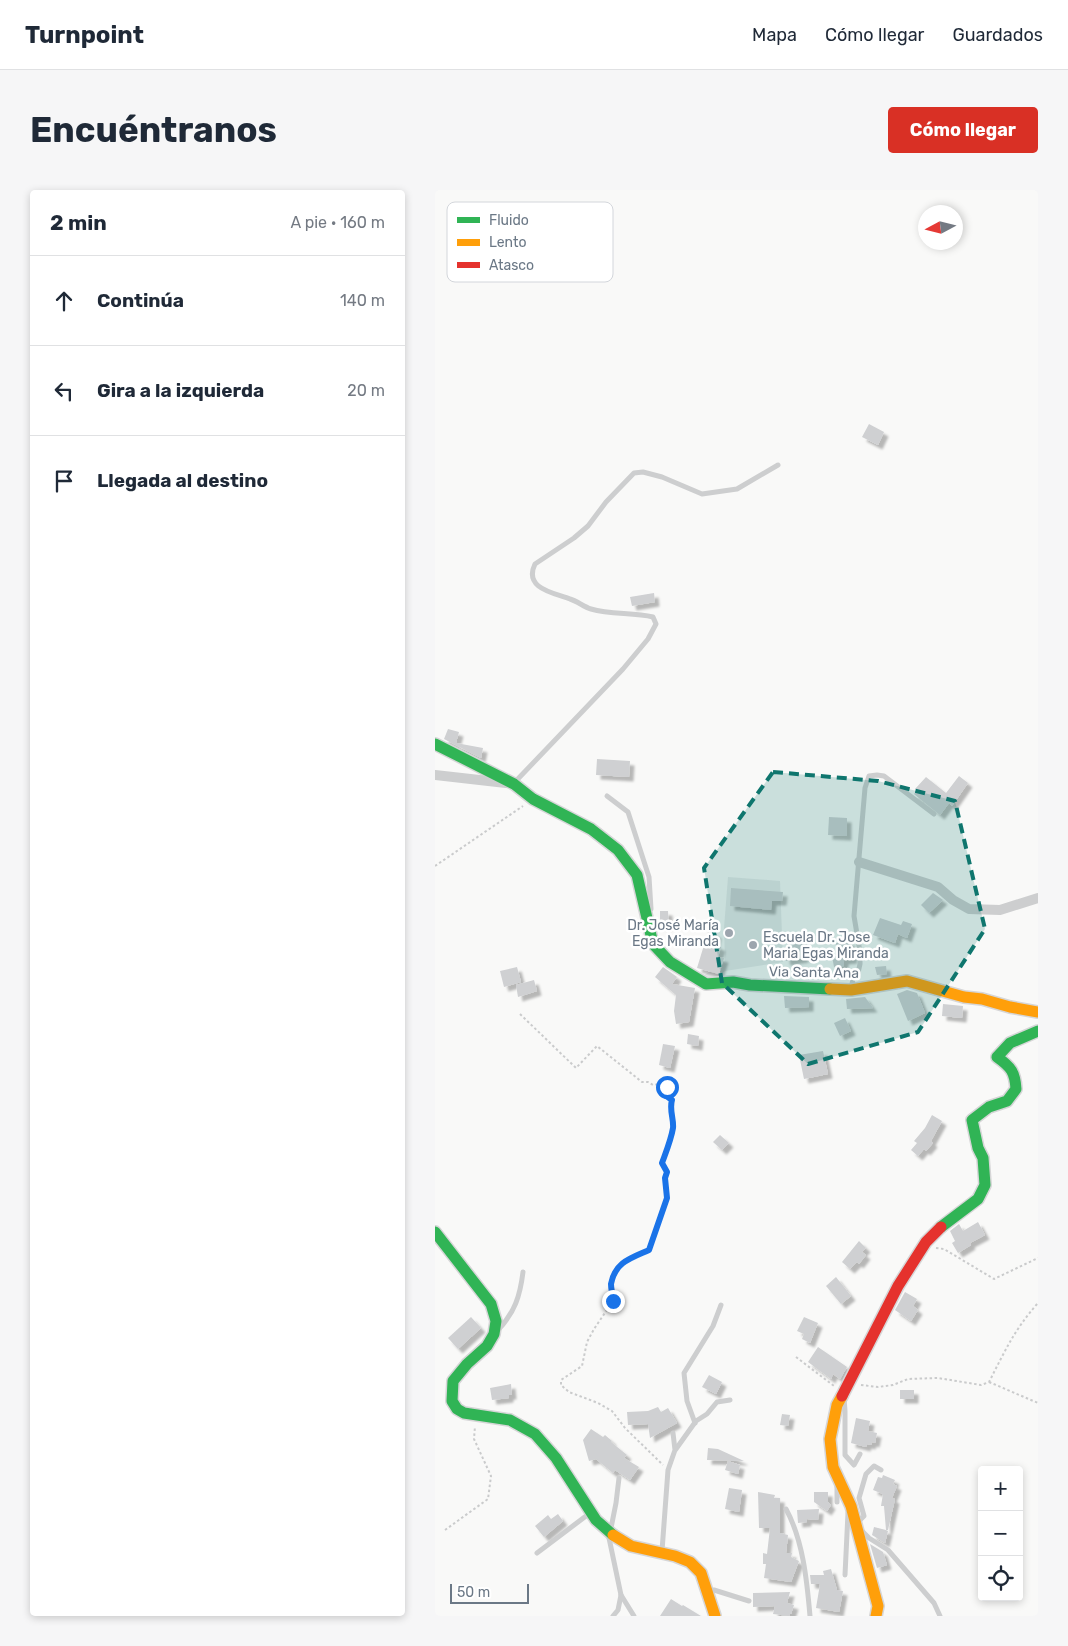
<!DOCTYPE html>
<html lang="es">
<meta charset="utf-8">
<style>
:root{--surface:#fff;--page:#f6f6f7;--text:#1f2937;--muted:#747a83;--line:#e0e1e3;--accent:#d93025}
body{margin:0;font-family:Rubik,sans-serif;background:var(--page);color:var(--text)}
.controls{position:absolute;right:15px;bottom:15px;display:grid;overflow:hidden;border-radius:5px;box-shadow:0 2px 8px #0003}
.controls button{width:45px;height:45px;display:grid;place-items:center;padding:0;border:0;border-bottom:1px solid var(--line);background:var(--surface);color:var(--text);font:25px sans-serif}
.compass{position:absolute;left:483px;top:15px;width:45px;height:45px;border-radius:50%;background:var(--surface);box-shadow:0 2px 8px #0003;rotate:263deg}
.scale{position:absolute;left:15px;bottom:12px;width:79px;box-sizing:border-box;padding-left:5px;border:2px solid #6b7886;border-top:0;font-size:14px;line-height:18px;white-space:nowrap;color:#6b7886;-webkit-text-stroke:4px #fff;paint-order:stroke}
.stop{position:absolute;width:15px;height:15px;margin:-11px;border:4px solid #1a73e8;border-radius:50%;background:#fff}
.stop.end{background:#1a73e8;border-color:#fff;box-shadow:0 1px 5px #0008}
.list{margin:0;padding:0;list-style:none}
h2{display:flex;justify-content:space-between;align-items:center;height:65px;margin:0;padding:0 20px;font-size:21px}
h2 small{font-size:16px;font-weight:400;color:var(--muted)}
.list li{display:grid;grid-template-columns:32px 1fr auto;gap:15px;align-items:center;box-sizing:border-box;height:90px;padding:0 20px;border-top:1px solid var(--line)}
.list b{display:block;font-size:19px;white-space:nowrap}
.list em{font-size:16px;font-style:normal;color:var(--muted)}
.icon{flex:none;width:28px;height:28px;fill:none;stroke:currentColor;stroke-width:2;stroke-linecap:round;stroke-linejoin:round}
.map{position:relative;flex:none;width:603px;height:1426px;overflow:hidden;border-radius:5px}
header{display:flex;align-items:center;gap:30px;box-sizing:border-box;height:70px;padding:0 25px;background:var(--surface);border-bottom:1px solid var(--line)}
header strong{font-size:24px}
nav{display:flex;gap:28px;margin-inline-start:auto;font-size:18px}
.intro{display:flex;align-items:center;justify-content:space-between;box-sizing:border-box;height:120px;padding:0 30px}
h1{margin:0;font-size:35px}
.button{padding:12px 22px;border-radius:5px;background:var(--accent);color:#fff;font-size:18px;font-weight:700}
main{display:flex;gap:30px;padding:0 30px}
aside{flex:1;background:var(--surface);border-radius:5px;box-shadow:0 2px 8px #0003}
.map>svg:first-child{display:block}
.built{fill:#e7e9e9}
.building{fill:#cfd0d2;filter:url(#shadow)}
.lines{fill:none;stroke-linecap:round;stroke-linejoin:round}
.fast-casing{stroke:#d6d6d7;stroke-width:14}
.slow-casing{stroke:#d6d6d7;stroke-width:14}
.jam-casing{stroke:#d6d6d7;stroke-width:14}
.path{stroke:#cacbcc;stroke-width:2;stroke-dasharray:2.5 2.5;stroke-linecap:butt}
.lane{stroke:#cdcecf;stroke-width:5}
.street{stroke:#cdcecf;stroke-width:10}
.fast{stroke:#30b455;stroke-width:11}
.slow{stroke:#ff9f0a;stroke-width:11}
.jam{stroke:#e5322d;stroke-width:11}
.route{stroke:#1a73e8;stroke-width:6}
.marked{fill:#0f766e;fill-opacity:0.2;stroke:#0f766e;stroke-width:4;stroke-dasharray:10 6;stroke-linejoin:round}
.poi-dot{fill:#9da5ae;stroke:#fff;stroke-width:2}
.labels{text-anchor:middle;stroke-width:5;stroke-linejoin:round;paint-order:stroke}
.poi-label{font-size:14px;fill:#6b7886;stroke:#fff;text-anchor:end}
.street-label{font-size:14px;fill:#6b7886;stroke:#fff}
.key{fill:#fff;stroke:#d3d6db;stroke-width:1}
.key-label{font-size:14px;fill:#6b7886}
</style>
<header>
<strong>Turnpoint</strong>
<nav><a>Mapa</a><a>Cómo llegar</a><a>Guardados</a></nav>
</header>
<div class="intro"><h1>Encuéntranos</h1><a class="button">Cómo llegar</a></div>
<main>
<aside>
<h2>2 min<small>A pie · 160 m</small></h2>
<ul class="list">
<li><svg class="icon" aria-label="ahead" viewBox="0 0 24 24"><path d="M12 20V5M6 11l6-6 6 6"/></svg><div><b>Continúa</b></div><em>140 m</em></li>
<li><svg class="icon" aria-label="left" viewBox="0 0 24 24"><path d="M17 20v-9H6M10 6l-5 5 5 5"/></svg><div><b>Gira a la izquierda</b></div><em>20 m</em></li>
<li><svg class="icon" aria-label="arrive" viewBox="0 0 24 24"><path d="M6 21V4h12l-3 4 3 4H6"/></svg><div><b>Llegada al destino</b></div></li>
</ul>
</aside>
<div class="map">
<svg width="603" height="1426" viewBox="0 0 603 1426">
<defs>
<filter id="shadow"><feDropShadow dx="4.5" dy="4.5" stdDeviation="1" flood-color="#0004"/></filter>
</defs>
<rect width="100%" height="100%" fill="#f9f9f8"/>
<polygon class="built" points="293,687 345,691 348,772 290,781 278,790 268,786 290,771 289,738"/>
<g class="building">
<polygon points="434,234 449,242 443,255 427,247"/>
<polygon points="219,403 220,412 197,416 195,407"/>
<polygon points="13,539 24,542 21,553 48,558 46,568 9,549"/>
<polygon points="162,569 195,571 194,587 161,585"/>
<polygon points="524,586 533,593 517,616 514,613 505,625 479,604 482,600 480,599 491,587 511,603"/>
<polygon points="394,627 412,628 412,646 393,645"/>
<polygon points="296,698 348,702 347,711 337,711 336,720 295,716"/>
<polygon points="498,703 508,710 494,723 486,715"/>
<polygon points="225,721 233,721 234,736 225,736"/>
<polygon points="445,728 466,735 468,731 477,734 472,748 463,744 460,753 438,745"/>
<polygon points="273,742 282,744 280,754 286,757 283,767 289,768 284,784 262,778"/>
<polygon points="359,743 369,745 367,757 369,768 351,771 349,760 357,758"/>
<polygon points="415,751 418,769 409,770 409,776 399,777 397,766 403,766 401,753"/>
<polygon points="451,776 452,784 442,785 440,777"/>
<polygon points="82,777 86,792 69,797 65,781"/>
<polygon points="228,777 242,787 237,794 260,798 254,832 241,834 239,821 241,805 220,787"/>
<polygon points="99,790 102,801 83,807 81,795"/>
<polygon points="472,800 482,803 490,823 473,831 462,804"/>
<polygon points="349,806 374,807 374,817 350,818"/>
<polygon points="430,807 438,818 412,819 411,809"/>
<polygon points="508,814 528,816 527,828 507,826"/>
<polygon points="410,828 416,841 405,846 399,833"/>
<polygon points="253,844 264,846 263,856 252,854"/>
<polygon points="228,854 240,856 235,878 224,875"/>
<polygon points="388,861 393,884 369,889 364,865"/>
<polygon points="497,925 507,931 496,951 498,953 491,961 489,959 483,966 476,960 482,953 479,951 490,938"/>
<polygon points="285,945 294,953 287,960 278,952"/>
<polygon points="543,1032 550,1045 535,1053 536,1055 523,1063 517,1053 520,1051 515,1041 524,1034 528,1041"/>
<polygon points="424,1051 431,1058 427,1062 431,1065 424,1074 422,1072 415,1079 407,1072"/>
<polygon points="401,1087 416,1106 406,1114 391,1096"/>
<polygon points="470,1102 482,1109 478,1116 483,1120 476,1131 460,1120"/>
<polygon points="36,1127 46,1138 23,1159 13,1148"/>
<polygon points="369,1127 383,1133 375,1153 367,1149 369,1144 362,1141"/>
<polygon points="383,1157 412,1177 405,1189 398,1184 396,1189 373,1172"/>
<polygon points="274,1185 287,1192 281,1204 267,1197"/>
<polygon points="76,1194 77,1205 74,1205 74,1208 57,1210 55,1198"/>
<rect x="465" y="1200" width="14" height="9"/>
<polygon points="223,1217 226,1222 233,1218 242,1233 215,1248 213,1234 193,1235 192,1222 213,1221"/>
<polygon points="347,1224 355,1225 353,1236 345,1235"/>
<polygon points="421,1228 435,1231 433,1241 442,1243 440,1253 437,1252 436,1255 432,1254 431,1257 416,1253"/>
<polygon points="156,1239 168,1247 170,1245 177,1251 176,1252 192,1265 189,1268 204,1277 195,1290 180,1280 178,1283 161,1269 154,1271 148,1250"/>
<polygon points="273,1258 283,1259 309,1271 272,1270"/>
<polygon points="293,1271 305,1275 303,1284 290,1280"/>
<polygon points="448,1285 460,1290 458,1294 462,1296 457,1308 460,1309 453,1340 451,1340 453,1341 450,1353 437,1345 439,1337 451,1340 449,1316 446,1316 448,1304 438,1300 443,1287 447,1288"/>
<polygon points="294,1298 307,1300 304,1322 290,1319"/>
<polygon points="323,1302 340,1305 339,1308 345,1308 345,1343 353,1345 351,1363 357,1363 356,1367 364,1371 356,1392 329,1388 331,1374 328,1374 328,1363 332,1364 335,1338 324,1338"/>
<polygon points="379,1302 393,1302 393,1312 396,1315 392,1321 379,1312"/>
<polygon points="384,1319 383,1330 372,1329 372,1332 363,1333 362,1320"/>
<polygon points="123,1324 128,1331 109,1347 100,1336 113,1325 116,1329"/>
<polygon points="435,1354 448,1362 452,1375 442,1378"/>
<polygon points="396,1379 402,1400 408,1401 404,1422 381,1418 385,1394 376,1394 375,1385 389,1385 388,1381"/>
<polygon points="355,1402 352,1413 359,1415 356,1424 355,1424 354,1426 338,1424 340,1416 318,1417 318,1403"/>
<polygon points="236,1409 247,1416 248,1415 266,1426 225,1426"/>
</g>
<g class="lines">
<defs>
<g id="fast">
<polyline points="0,554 79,594 98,609 156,639 183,660 202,685 218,754 235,772 271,794 298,792 315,795 395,799"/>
<path d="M506,1037L543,1009L550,995L548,968L543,958L537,930L554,917L572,911L581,899C580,882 576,877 562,867L575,853L603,841"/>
<polyline points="0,1042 56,1114 61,1131 59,1144 52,1156 32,1174 18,1191 17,1211 22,1219 29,1223 75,1230 100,1244 121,1268 161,1330 178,1345"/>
</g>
<g id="slow">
<polyline points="395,799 416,800 472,791 529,807 547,809 575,817 603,822"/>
<polyline points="407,1206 402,1215 395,1249 398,1277 416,1316 443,1416 441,1426"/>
<polyline points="178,1345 196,1356 240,1366 255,1372 266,1383 280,1426"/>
</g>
<polyline id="jam" points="407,1206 463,1096 491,1052 506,1037"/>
</defs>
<use href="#fast" class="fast-casing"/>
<use href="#slow" class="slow-casing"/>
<use href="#jam" class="jam-casing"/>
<g class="path">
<polyline points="0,676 88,616"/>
<path d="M85,824L141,878L162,856L207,892H213L218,895L237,892V895L232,897L230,905L237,910C234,920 239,928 238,938C236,950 231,962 227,973L232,982L230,988L232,1008L218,1046L217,1054L214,1059L190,1070L185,1076L180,1083L176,1095L178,1111L159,1139L152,1152L147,1176L126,1190V1195L134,1202L163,1213L177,1221L190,1238L228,1275"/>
<polyline points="501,1058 509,1059 559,1089 603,1068"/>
<polyline points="361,1167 399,1196"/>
<polyline points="554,1192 603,1213"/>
<path d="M426,1195L443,1197L458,1195L473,1189L503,1188L546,1195L554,1192C570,1161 579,1140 603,1113"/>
<polyline points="10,1340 53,1309 56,1286 39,1249 40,1236"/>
</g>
<g class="lane">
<path d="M79,593L188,479L213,449L221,434L218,427C198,422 176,425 156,419C149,417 142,411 135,409C120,403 88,399 100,374L139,348L153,336L171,312L199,283L208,282L227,287L267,304L302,299L343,275"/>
<polyline points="172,606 193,622 214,687 216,719"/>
<polyline points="416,799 418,789 423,783 425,774 425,762 419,726 430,598 434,586 442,585 449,586 499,624"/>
<path d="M63,1140C80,1122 85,1106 88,1082"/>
<polyline points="409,1208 410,1221 410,1265 419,1275 425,1264"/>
<polyline points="260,1233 252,1211 249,1183 278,1136 286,1115"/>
<polyline points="241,1259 261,1231 272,1224 282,1212 295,1210"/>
<polyline points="402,1312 402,1297"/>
<path d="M351,1319C368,1350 372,1391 375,1426"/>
<polyline points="422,1333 429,1326 424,1308 431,1284 439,1276 446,1280"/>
<polyline points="427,1341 434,1348 453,1360 499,1413 505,1426"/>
<polyline points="227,1361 233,1280 240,1260 238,1243"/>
<polyline points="102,1363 155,1323"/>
<polyline points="410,1385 413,1323"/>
<polyline points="272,1401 279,1400 314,1411"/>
<polyline points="186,1405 199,1426"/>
<polyline points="178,1426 183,1420 186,1405 174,1348 181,1313 184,1288"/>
</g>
<g class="street">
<polyline points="0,585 71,593"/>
<polyline points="424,672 503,697 518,710 534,719 565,720 603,708"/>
</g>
<use href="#fast" class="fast"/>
<use href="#slow" class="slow"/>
<use href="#jam" class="jam"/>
</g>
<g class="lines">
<path class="route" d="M178,1111C178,1105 176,1100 176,1094C180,1072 196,1068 214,1060L232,1008L230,988L232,982L227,973C231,962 236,950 238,938C239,929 234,920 237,910L230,905L232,897"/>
</g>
<path class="marked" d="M338,582L443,591L520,611L550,739L483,842L373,874L287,793L269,678Z"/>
<g class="poi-dot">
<circle cx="294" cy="743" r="5"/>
<circle cx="318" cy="755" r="5"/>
</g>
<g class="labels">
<g class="poi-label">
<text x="284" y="740">Dr. José María<tspan x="284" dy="16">Egas Miranda</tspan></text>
<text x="328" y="752" text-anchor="start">Escuela Dr. Jose<tspan x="328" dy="16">Maria Egas Miranda</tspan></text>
</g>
<g class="street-label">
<text transform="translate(379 782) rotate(1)" y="5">Via Santa Ana</text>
</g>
</g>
<rect x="12" y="12" width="166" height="80" rx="8" class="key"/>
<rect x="22" y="27" width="23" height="6" fill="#30b455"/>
<rect x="22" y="49" width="23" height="7" fill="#ff9f0a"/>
<rect x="22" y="72" width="23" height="6" fill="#e5322d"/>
<g class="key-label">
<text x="54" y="35">Fluido</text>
<text x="54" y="57">Lento</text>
<text x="54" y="80">Atasco</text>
</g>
</svg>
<div class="controls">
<button>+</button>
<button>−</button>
<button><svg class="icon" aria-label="locate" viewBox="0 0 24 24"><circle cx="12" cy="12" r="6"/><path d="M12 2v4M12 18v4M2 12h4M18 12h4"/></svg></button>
</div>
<svg class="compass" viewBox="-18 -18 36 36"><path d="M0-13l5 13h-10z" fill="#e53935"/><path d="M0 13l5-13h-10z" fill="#747a83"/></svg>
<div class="scale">50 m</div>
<div class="stop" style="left:232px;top:897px"></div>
<div class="stop end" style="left:178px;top:1111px"></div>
</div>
</main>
